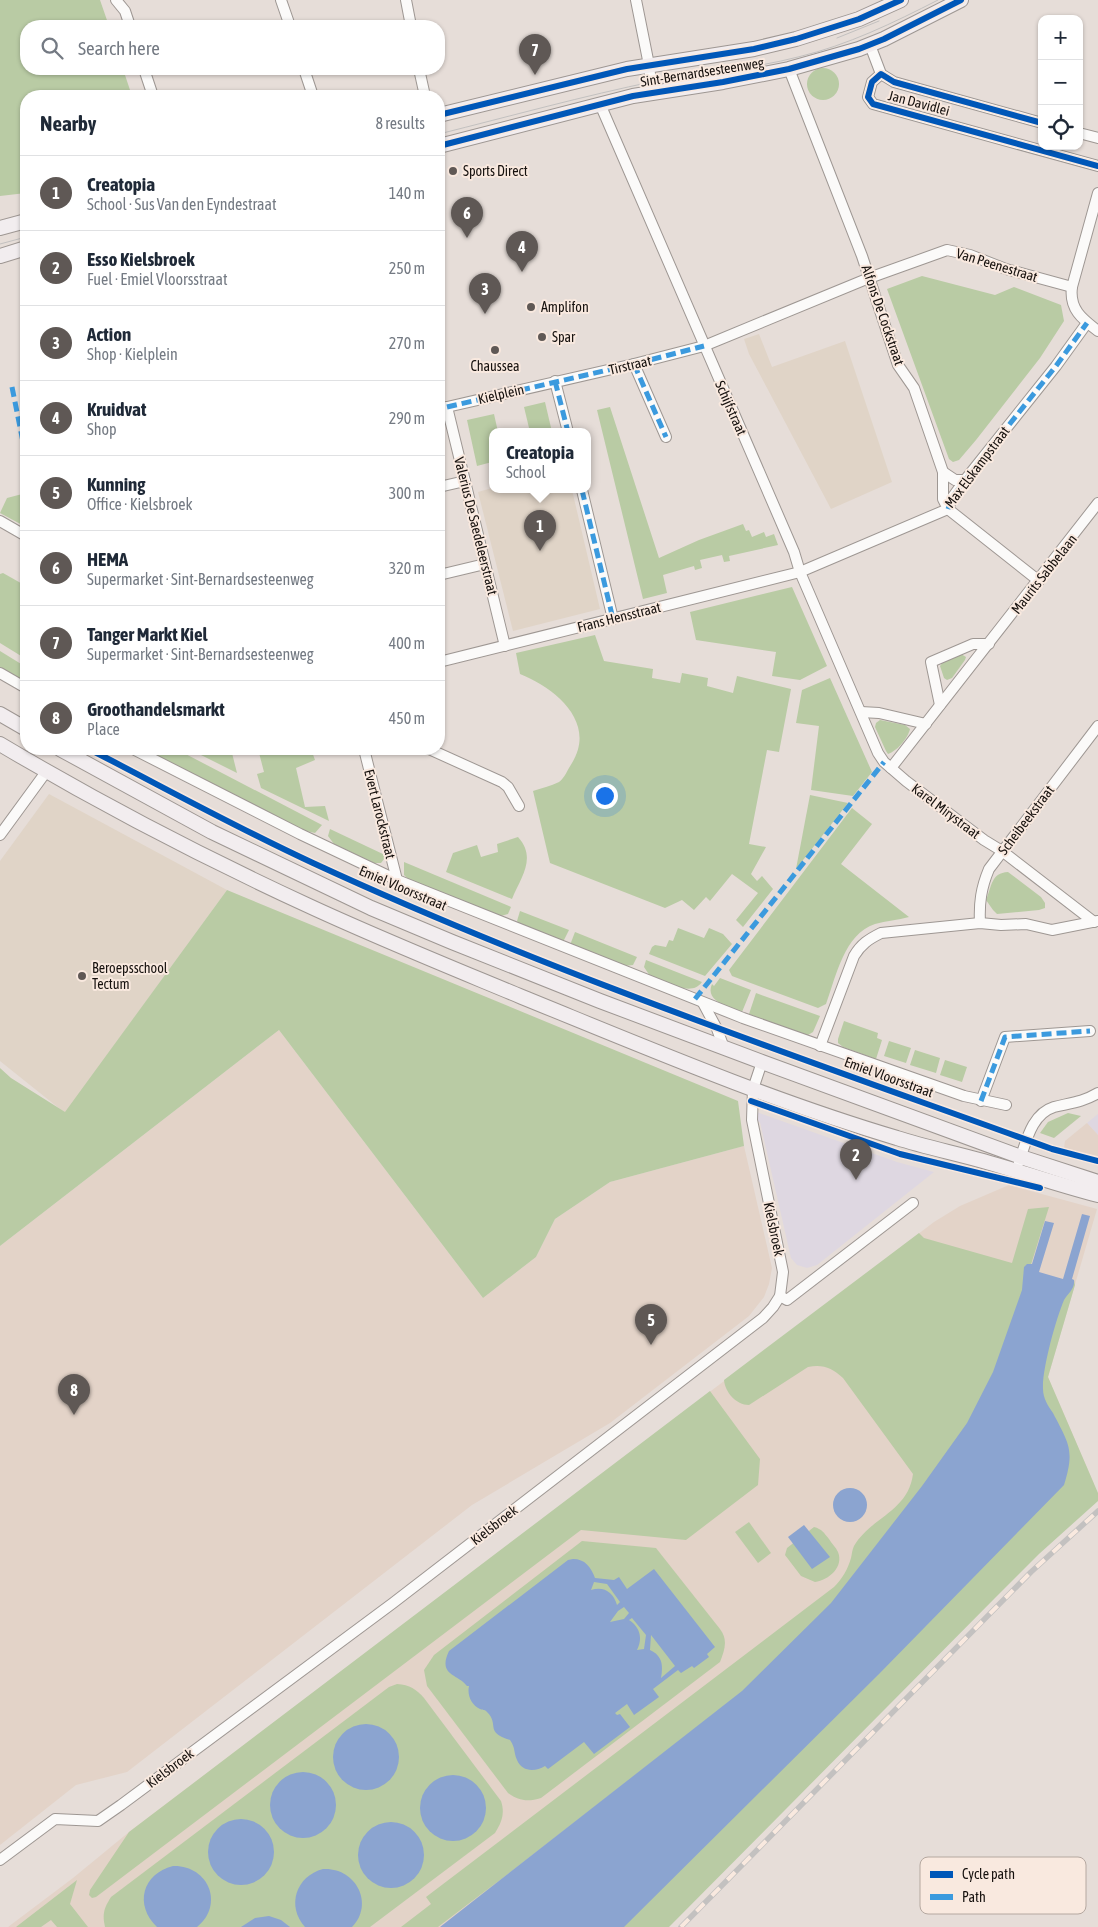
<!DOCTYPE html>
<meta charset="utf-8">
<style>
:root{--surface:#fff;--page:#f2f2f3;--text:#1f2937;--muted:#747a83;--line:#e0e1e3;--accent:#5f5855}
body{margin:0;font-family:"Asap Condensed",sans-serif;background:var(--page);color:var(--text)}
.controls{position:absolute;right:15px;top:15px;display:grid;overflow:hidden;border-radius:10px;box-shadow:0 1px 4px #0004}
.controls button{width:45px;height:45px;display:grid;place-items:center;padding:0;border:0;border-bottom:1px solid var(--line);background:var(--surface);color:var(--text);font:25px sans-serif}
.you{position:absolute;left:604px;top:795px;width:18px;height:18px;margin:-12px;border:4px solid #fff;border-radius:50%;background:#1a73e8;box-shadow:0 0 0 8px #1a73e833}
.badge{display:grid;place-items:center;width:32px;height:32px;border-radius:50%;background:var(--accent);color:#fff;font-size:16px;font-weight:700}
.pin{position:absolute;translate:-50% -41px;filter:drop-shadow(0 1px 2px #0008)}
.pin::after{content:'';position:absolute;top:26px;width:18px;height:15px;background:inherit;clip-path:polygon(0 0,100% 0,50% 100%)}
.popup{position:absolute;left:489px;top:428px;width:102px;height:65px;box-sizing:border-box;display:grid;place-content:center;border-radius:10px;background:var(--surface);filter:drop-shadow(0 1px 4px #0005);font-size:16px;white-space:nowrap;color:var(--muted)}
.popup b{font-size:19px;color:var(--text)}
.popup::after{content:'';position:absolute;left:50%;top:100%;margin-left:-10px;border:10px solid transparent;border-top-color:var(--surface)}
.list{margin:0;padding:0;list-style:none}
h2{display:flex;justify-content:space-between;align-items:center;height:65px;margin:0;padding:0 20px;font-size:21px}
h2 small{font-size:16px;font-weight:400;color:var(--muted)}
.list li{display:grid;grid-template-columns:32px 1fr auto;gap:15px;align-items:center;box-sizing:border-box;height:75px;padding:0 20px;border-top:1px solid var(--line)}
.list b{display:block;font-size:19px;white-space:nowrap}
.list p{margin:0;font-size:16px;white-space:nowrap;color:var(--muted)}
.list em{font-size:16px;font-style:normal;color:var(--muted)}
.icon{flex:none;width:28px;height:28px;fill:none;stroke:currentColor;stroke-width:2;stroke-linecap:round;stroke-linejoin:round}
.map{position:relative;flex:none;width:1098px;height:1927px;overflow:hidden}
.search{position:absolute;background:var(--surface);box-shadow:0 1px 4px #0004;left:20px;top:20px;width:425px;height:55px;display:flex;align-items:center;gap:12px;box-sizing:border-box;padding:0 18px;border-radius:20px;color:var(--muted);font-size:19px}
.panel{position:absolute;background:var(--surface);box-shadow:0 1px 4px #0004;left:20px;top:90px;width:425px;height:665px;border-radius:20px}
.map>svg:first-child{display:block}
.commercial{fill:#ded7e1}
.built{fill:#e3d3c8}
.education{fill:#e0d4c7}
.green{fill:#b9cba4}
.water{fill:#8ba4d0;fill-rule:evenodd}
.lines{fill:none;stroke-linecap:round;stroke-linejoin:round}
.street-casing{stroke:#9e9793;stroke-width:12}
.secondary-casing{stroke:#9e9793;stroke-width:16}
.street{stroke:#fbfaf9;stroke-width:10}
.secondary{stroke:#f2edef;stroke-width:14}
.tram{stroke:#c3c1c0;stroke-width:1}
.rail-casing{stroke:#c3c1c0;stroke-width:5.5}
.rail{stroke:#f9e9df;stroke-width:4;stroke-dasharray:11;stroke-linecap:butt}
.quiet{stroke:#3b9ade;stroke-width:5;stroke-dasharray:10 5;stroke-linecap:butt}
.cycleway-casing{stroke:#f9e9df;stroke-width:9}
.cycleway{stroke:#0057b8;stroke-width:6}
.poi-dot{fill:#5f5855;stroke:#f9e9df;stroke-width:2}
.labels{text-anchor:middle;stroke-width:4;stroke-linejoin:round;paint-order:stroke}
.street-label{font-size:14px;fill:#16110e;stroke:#f9e9df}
.poi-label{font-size:14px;fill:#16110e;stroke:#f9e9df;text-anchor:start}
.key{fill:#f9e9df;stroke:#b5a8a0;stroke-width:1}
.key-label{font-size:14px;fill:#16110e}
</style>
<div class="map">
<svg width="1098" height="1927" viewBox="0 0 1098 1927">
<rect width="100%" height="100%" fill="#e6ddd8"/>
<g class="commercial">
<polygon points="751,1110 897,1162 934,1172 817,1265 807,1268 797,1265 791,1258 760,1122 752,1120"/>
<polygon points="1098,1114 1098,1135 1087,1123"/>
</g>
<g class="built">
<polygon points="279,1030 483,1298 536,1257 555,1219 610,1182 744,1146 772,1268 769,1284 764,1297 749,1316 610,1423 472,1505 127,1772 76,1785 0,1845 0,1246"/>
<polygon points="1087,1123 1098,1135 1098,1157 1064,1148 1065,1141"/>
<polygon points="1009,1185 1097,1209 1048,1377 1094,1484 656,1927 8,1927 73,1878 129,1832 934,1222 960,1206"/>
</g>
<g class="education">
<polygon points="759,334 772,367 845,341 892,482 831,509 749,354 744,339"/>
<polygon points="492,488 492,490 572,490 600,609 513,631 478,492"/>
<polygon points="49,794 227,890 65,1113 0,1061 0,861"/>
</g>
<g class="green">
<polygon points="0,0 100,0 109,26 26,26 26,69 123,69 132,96 26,96 26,193 0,196"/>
<circle cx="823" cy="84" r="16"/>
<polygon points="922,276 995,295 1014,287 1061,305 1064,321 1040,358 976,440 959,460 953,462 949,459 887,289"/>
<polygon points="545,402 552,432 530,432 524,407"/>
<polygon points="610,407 659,558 699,540 743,524 746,531 749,530 752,537 764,532 766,537 774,534 778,545 729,556 730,561 724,562 722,555 700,560 702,568 695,570 694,566 663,575 667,593 643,599 597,410"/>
<polygon points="494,414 498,432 492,432 492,462 477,466 467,420"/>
<polygon points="26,493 26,527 0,513 7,498"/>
<polygon points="3,573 26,586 26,659 0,643 0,574"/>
<polygon points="792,587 827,666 800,680 772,676 776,652 696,640 690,612"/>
<path d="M595,635L604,661L653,669L652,678L680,683L682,673L708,678L707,686L733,693L737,676L791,689L779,752L767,750L749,844L766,847L751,874L757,881L762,876L773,889L743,927L736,920L758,893L732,874L710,901L706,897L694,910L682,900L665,908L550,863L533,791C541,788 551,786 559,782C564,779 568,769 572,763C597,722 555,688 520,674L516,653Z"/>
<polygon points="0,651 26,667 26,682 0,667"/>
<polygon points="961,654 966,657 965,660 952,678 947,680 944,678 940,666 943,662"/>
<polygon points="830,678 872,772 853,796 811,790 819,726 796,723 802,690"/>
<path d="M880,720L905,725L910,729C908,738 897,751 888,754L886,751L875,727L876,723Z"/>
<polygon points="144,749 176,749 322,825 315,833 306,831"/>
<polygon points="189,749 231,749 237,773"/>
<polygon points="258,749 311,749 315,760 296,768 305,807 325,806 329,821 261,788 257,774 264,772"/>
<polygon points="810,795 848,803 796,869"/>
<path d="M852,808L872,824L841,864L909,917C898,920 886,921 875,924C844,934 836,977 826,1004L818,1008L732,976L729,970Z"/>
<polygon points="330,829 385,855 384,859 381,863 374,863 334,844 328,836"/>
<path d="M518,837C537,858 521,877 512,899L446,872L453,853L477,845L481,857L498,852L497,844Z"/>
<polygon points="404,862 509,906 511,907 508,914 497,917 408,879 404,875"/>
<path d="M1008,872L1041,897L1045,903V908L1039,910L997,914L993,910L986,900C992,886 991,873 1008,872Z"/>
<polygon points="227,890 738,1101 744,1146 610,1182 555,1219 536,1257 483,1298 279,1030 0,1246 0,1068 11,1078 65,1112"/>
<polygon points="520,911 569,930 563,942 519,924 517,921"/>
<polygon points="678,928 704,938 709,928 723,934 732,944 705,976 649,954 652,947 655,945 666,947 669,940 673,941"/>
<polygon points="575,932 637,957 633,965 625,966 570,945"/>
<path d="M646,960L702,982C691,998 665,981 650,976L644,967Z"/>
<path d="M720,978L751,990L742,1012C731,1007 704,1002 712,984L714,986Z"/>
<polygon points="756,993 820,1016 813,1032 808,1035 802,1035 749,1014"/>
<polygon points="844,1021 878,1033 877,1038 882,1040 876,1059 843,1047 838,1043 838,1039"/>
<polygon points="889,1041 911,1048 906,1063 884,1056"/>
<polygon points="915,1050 940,1058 936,1073 910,1065"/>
<polygon points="945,1060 967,1067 962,1082 940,1075"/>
<polygon points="1068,1113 1081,1116 1054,1138 1040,1133 1048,1122"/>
<path d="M1049,1207L989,1399L881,1584L440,1927L501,1879L438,1927H401L431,1904L426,1897L834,1587C842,1579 848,1569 851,1558C852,1554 852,1550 854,1546C871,1517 908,1512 913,1474L843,1378C832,1368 823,1364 808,1367L749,1405C736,1405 725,1392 724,1380L919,1233L924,1238L1012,1263L1028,1209Z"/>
<polygon points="1063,1279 1074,1280 1075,1285 1048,1377 1098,1493 1098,1501 1039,1554 995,1598 669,1927 602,1927 1034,1384"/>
<polygon points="710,1391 760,1459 758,1485 686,1540 581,1530 96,1897 92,1898 89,1895 90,1890 129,1832"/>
<polygon points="749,1522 771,1553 758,1563 735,1532"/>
<path d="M814,1527C822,1529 824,1533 829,1539C831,1543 836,1547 838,1552C844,1567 829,1580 815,1582L801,1576L785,1555L787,1548Z"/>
<path d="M582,1541L656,1548L720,1629C728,1640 725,1649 720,1662L541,1798C528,1802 519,1801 508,1793L427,1686L424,1670L434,1655Z"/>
<path d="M397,1684C410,1685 416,1689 424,1698L501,1801C505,1813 502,1822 495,1833L370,1927H105C102,1914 104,1908 111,1897L389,1687Z"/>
<polygon points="77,1880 70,1904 88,1927 57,1927 51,1920 41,1927 16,1927"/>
</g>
<g class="water">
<path d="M1082,1214L1090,1216L1072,1279L1074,1280C1075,1289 1068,1293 1064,1300C1056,1319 1042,1369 1043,1389C1043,1398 1048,1406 1053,1413C1069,1444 1075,1450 1064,1485L879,1674L624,1927H440L742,1691L831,1603L922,1486L967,1423L993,1372L1022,1290L1024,1267L1027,1264H1032L1045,1221L1054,1223L1039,1272L1063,1279Z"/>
<circle cx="850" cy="1505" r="17"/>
<polygon points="804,1525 830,1557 812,1569 788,1537"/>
<path d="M573,1559C585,1559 591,1567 595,1578L614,1580L619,1577L627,1589L654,1569L715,1647L707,1654L709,1657L694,1668L692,1666L681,1673L678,1670L653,1689L659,1697L634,1715L627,1704L615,1713L617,1715L620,1714L630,1727L594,1754L584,1742L548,1769L545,1766C535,1772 522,1772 517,1760C513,1751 516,1749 510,1740C484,1732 500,1725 487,1712C484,1709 485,1711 480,1709C471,1705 467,1695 469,1686H467C459,1674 437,1676 449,1651L568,1560ZM594,1582L607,1584L620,1602L617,1605C613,1592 604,1586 591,1590ZM624,1607L629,1613L624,1619L610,1622L618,1611ZM632,1618L646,1635L644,1649L637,1650C643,1638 640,1627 629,1620ZM651,1635L675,1666L661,1678C663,1666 663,1656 650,1650Z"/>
<circle cx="366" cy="1757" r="33"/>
<circle cx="303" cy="1805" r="33"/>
<circle cx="453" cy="1808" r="33"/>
<circle cx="241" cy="1852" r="33"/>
<circle cx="391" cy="1855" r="33"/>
<path d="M173,1866C208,1865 225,1904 197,1927H157C134,1905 142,1874 173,1866Z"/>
<path d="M323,1869C355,1867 375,1903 352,1927H305C286,1906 296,1876 323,1869Z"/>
<polygon points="269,1916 281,1920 290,1927 241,1927 255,1918"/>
</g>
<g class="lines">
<defs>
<g id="street">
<polyline points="116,0 125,11 130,26"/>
<polyline points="281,0 290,26"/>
<polyline points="406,0 411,26"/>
<polyline points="636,0 649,65 652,92"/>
<polyline points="870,45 881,74 894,82 1042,123"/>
<polyline points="144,69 153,96"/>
<polyline points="304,69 313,96"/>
<polyline points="419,69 425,96"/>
<polyline points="789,69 862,256 898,365 914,388 943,472 943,499 948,509 1039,581"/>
<polyline points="881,74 872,82 868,97 873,104 1098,166"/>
<polyline points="600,104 794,552 800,572 878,753 884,762 906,781 984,840 1002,851 1094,922"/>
<polyline points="1079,133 1098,138"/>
<path d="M1098,193L1072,287C1069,309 1082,319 1098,331"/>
<polyline points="634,364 666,437"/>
<polyline points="555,381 568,432"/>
<polyline points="447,407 634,364 704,346 869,278 947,250 970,255 1006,269 1072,287"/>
<polyline points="447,407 505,646"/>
<polyline points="943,472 955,480 965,480"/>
<polyline points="439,487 465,481"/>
<polyline points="582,490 613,619"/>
<polyline points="0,521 26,536"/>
<polyline points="439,575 485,564"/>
<polyline points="439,662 800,572 948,509 952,498 965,480 1056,366 1087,323"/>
<polyline points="0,673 26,688"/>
<polyline points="940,705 931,662 973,644 989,644"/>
<polyline points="861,712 879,713 926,724"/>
<polyline points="133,749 300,834 397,880 743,1018 964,1096 1006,1105"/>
<polyline points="364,749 397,880"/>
<polyline points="429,749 502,782 508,787 519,806"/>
<polyline points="891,768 1098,503"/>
<polyline points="0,835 46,772"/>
<path d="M980,923C979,903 981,888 989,869L1098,726"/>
<polyline points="703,1003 717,1029 724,1048"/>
<path d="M820,1046L854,956C861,944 869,939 881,933L980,923L1001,925L1026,924L1052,930L1098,921"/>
<polyline points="981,1101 1005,1037 1090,1031"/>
<path d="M1019,1162C1026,1143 1031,1114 1054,1107C1070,1103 1083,1102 1098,1093"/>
<polyline points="780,1296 787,1300 913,1203"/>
<polyline points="0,1860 55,1819 98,1821 121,1805 393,1603 763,1318 773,1307 780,1296 783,1272 752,1120 753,1089 762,1062"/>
</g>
<g id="secondary">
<polyline points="439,115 627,69 754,49 796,39 859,19 901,0"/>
<polyline points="439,146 633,96 723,82 789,69 859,49 884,39 961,0"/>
<polyline points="0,228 26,221"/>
<polyline points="0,256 26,248"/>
<polyline points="0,714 26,729"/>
<path d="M0,744C99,803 203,857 307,905C378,938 450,967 522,997C645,1047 769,1100 897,1138C925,1147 955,1153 983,1161C1022,1172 1059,1185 1098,1195"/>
<polyline points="60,749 212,832 371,908 452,942 600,1001 762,1062 1021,1157 1098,1182"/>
</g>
</defs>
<use href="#street" class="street-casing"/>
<use href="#secondary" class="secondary-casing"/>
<use href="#street" class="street"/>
<use href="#secondary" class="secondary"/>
<g class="tram">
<polyline points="837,38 879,21"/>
<path d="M439,134C511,116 583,96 656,81C703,72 752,69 798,57C848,45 893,23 938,0"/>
<polyline points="0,244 26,237"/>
</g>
<defs>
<polyline id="rail" points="681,1927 1031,1572 1098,1511"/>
</defs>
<use href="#rail" class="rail-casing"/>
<use href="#rail" class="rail"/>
<g class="quiet">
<polyline points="634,364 666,437"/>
<polyline points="555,381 568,432"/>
<polyline points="12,387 26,457"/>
<polyline points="447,407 634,364 704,346"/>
<polyline points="582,490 613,619"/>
<polyline points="948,509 952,498 965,480 1056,366 1087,323"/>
<polyline points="695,999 884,762"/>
<polyline points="981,1101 1005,1037 1090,1031"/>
</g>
<defs>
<g id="cycleway">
<polyline points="439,115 627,69 754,49 796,39 859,19 901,0"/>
<polyline points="1042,123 894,82 881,74 872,82 868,97 873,104 1098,166"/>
<polyline points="439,146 633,96 723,82 789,69 859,49 884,39 961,0"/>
<path d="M89,749C163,787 237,828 313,863C553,974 804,1059 1052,1149L1098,1161"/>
<polyline points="751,1101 900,1154 1040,1188"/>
</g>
</defs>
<use href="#cycleway" class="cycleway-casing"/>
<use href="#cycleway" class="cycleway"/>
</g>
<g class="poi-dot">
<circle cx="453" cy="171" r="5"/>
<circle cx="531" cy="307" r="5"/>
<circle cx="542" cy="337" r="5"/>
<circle cx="495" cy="350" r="5"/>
<circle cx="82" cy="976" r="5"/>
</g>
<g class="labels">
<g class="street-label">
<text transform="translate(702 72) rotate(-9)" y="5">Sint-Bernardsesteenweg</text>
<text transform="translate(919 103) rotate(15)" y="5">Jan Davidlei</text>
<text transform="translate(997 265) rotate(17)" y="5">Van Peenestraat</text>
<text transform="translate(883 315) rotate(71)" y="5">Alfons De Cockstraat</text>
<text transform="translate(630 365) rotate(-13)" y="5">Tirstraat</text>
<text transform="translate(501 394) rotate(-13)" y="5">Kielplein</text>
<text transform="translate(731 408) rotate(66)" y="5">Schijfstraat</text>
<text transform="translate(977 467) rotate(-53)" y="5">Max Elskampstraat</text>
<text transform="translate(476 526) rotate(76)" y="5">Valerius De Saedeleerstraat</text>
<text transform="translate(1044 574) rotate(-52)" y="5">Maurits Sabbelaan</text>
<text transform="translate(619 617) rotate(-14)" y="5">Frans Hensstraat</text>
<text transform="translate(946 811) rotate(37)" y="5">Karel Mirystraat</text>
<text transform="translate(380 814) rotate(76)" y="5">Evert Larockstraat</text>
<text transform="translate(1026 820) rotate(-53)" y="5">Scheibeekstraat</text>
<text transform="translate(403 888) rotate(23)" y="5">Emiel Vloorsstraat</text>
<text transform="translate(889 1077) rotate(20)" y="5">Emiel Vloorsstraat</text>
<text transform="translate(774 1229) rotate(78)" y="5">Kielsbroek</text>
<text transform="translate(494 1525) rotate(-38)" y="5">Kielsbroek</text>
<text transform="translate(170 1768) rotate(-37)" y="5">Kielsbroek</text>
</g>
<g class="poi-label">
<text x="463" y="176">Sports Direct</text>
<text x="541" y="312">Amplifon</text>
<text x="552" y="342">Spar</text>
<text x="495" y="371" text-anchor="middle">Chaussea</text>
<text x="92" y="973">Beroepsschool<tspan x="92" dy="16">Tectum</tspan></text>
</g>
</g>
<rect x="920" y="1857" width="166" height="57" rx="8" class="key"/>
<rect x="930" y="1871" width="23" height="7" fill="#0057b8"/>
<rect x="930" y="1894" width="23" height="6" fill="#3b9ade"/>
<g class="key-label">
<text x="962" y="1879">Cycle path</text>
<text x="962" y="1902">Path</text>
</g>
</svg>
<div class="controls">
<button>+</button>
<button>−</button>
<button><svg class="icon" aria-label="locate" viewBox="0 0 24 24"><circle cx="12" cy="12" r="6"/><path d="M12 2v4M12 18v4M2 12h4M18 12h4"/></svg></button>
</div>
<div class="you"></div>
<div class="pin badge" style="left:540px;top:551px">1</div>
<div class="popup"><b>Creatopia</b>School</div>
<div class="pin badge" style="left:856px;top:1180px">2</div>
<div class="pin badge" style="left:485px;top:314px">3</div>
<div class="pin badge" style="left:522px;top:272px">4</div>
<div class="pin badge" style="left:651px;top:1345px">5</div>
<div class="pin badge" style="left:467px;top:238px">6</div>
<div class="pin badge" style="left:535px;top:75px">7</div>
<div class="pin badge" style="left:74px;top:1415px">8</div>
<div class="search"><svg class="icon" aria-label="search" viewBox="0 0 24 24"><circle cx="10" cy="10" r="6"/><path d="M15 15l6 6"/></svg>Search here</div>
<section class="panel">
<h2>Nearby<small>8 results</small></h2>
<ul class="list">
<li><span class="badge">1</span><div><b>Creatopia</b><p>School · Sus Van den Eyndestraat</p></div><em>140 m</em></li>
<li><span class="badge">2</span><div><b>Esso Kielsbroek</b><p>Fuel · Emiel Vloorsstraat</p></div><em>250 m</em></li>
<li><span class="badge">3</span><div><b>Action</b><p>Shop · Kielplein</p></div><em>270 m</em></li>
<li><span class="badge">4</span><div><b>Kruidvat</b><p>Shop</p></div><em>290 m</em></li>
<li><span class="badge">5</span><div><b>Kunning</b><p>Office · Kielsbroek</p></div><em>300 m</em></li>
<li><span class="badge">6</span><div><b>HEMA</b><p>Supermarket · Sint-Bernardsesteenweg</p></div><em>320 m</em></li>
<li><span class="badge">7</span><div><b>Tanger Markt Kiel</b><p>Supermarket · Sint-Bernardsesteenweg</p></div><em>400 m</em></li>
<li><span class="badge">8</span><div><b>Groothandelsmarkt</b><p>Place</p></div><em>450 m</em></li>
</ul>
</section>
</div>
